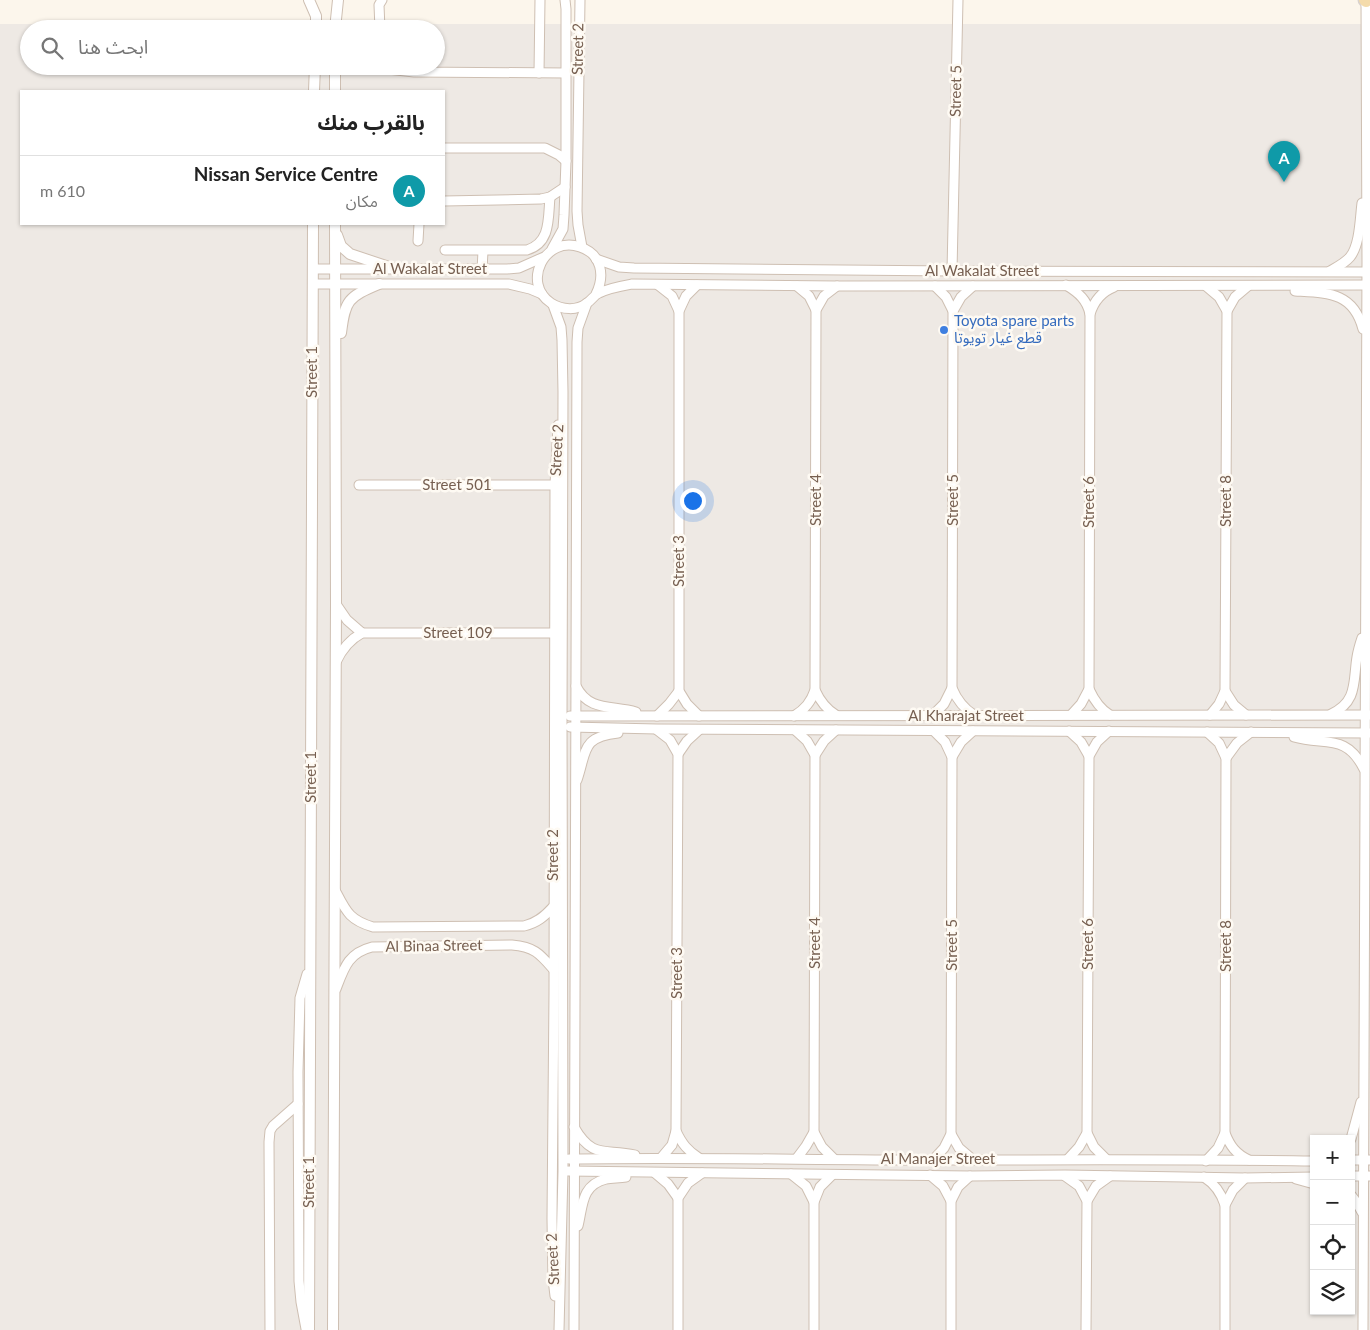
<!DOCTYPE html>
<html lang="ar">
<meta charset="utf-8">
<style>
:root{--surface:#fff;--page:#f6f6f6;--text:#222;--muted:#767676;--line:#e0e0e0;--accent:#754a3c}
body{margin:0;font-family:Lato,"Noto Sans Arabic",sans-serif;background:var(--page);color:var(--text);direction:rtl}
.controls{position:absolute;right:15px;bottom:15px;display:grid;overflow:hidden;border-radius:0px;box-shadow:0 1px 4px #0004}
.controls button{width:45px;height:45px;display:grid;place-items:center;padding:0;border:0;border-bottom:1px solid var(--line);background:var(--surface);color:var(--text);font:25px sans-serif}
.you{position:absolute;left:692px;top:500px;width:18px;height:18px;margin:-12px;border:4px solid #fff;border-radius:50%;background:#1a73e8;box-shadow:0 0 0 8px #1a73e833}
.badge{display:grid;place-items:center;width:32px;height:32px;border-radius:50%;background:var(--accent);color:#fff;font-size:16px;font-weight:700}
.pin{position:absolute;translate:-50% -41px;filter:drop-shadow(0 1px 2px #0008)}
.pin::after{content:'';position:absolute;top:26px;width:18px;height:15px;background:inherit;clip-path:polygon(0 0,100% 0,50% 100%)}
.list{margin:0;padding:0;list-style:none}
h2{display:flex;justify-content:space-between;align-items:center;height:65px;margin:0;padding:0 20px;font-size:21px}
h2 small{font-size:16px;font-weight:400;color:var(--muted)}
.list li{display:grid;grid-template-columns:32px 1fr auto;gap:15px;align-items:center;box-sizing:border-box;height:70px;padding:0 20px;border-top:1px solid var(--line)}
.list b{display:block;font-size:19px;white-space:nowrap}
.list p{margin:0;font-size:16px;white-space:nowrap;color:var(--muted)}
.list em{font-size:16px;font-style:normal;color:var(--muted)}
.icon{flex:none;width:28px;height:28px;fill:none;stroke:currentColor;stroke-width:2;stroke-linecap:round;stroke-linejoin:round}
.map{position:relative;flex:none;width:1370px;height:1330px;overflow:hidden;direction:ltr}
.search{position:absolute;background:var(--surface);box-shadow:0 1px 4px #0004;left:20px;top:20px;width:425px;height:55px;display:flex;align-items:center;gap:12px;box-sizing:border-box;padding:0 18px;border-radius:28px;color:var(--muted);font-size:19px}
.panel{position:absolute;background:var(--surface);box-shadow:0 1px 4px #0004;left:20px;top:90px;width:425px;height:135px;border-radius:0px;direction:rtl}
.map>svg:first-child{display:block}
.industrial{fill:#eee9e4;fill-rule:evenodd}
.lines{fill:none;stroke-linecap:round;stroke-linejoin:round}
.minor-casing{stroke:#cebfb2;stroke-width:11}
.tertiary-casing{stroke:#cebfb2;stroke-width:12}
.primary-casing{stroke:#d9d2ce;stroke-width:15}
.minor{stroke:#fff;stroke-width:9}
.tertiary{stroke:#fff;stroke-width:10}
.primary{stroke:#f4dbab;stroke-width:12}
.shop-dot{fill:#3f7fe0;stroke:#fefaf3;stroke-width:2}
.labels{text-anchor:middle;stroke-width:5;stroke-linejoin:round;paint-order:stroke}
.street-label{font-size:15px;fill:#765f50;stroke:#fefaf3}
.shop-label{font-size:15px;fill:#366cbe;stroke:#fefaf3;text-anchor:start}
</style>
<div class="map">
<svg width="1370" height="1330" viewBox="0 0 1370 1330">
<rect width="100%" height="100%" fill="#fcf6ec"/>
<path class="industrial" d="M0,24H1370V1330H0ZM29,29H436V66H29ZM21,91H444V224H21ZM1314,1139H1351V1311H1314Z"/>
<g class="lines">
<defs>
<g id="minor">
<polyline points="580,0 577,211 578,225 582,247"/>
<polyline points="380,29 379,5 382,0"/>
<polyline points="383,66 388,69 414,72 566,73"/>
<polyline points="539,73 540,0"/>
<polyline points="444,148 545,148 559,155 566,161"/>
<polyline points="444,201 541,199 550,197 565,187"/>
<polyline points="418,241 419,224"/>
<polyline points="552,249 563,229 564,215 566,161 566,9 565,0"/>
<path d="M445,250H527C551,243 548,218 550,197"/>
<polyline points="596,259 619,267 634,268 952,271 1370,272"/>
<polyline points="313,269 507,269 519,268 544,257"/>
<polyline points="482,270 483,251"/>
<polyline points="952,271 958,0"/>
<path d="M1330,271C1337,267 1345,263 1350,257C1360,245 1360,218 1362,203"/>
<polyline points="313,284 509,284 530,289 542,294"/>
<polyline points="658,285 672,296 679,311"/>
<polyline points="697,285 686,296 679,311 679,691 687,704 699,716"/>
<path d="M1066,285C1079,293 1087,300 1090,314"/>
<polyline points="797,286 809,296 816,310"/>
<path d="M935,286L946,297L953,311L952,688C957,700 963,708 974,715"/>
<polyline points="1206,286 1219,297 1227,311 1225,691 1219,704 1210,715"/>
<path d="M1295,291C1328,293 1353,292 1363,329"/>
<path d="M596,294C605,276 602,254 580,247C545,235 521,283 551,303C562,310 577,311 587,303C592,300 594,295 599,293C609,288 621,286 632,284L837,286L1370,285"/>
<polyline points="553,305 561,327 562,340 563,392 562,716 563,1171 559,1330"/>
<polyline points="953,311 961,297 973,286"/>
<polyline points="1227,311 1235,297 1248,286"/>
<polyline points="359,485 555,485"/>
<polyline points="336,604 347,620 362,633"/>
<path d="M336,662C342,649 349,640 362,633H554"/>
<path d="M576,686C589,712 612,705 636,712"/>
<path d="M1089,689C1094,700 1100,709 1110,715"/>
<path d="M815,690C820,701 826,709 836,715"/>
<polyline points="1225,691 1234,705 1246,715"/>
<path d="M1331,714C1358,702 1353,681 1357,657C1358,651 1360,644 1362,638"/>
<path d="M1071,715L1081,704L1089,689L1090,314C1094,301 1101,292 1114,287"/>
<polyline points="570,716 1370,715"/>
<polyline points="657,716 669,704 679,691"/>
<path d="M794,716C805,709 811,702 815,690L816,310L824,296L837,286"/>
<polyline points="932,716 944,704 952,688"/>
<polyline points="570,727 657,729 1370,733"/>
<polyline points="657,730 670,740 678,754 676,1131 672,1145 661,1158"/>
<polyline points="795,730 807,741 815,755 814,1132 822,1147 834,1159"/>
<polyline points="1069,731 1081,742 1089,756"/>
<path d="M1207,732L1219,743L1226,758L1225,1133C1230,1146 1236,1154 1249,1160"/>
<path d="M1294,737C1325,746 1346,733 1364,769"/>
<polyline points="678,754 687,741 699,730"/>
<polyline points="815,755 824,741 836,730"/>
<polyline points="952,757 961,742 973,731"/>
<polyline points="1226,758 1237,743 1251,732"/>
<path d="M577,780C587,751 581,737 618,733"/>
<path d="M335,890C346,911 349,920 373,927L524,926C537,923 545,916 553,907"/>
<path d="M336,989C344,968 348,953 372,947L512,945C535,947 540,954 554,970"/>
<path d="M574,1127C593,1160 605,1148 635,1155"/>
<path d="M676,1131C682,1144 688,1151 699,1158"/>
<polyline points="1087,1133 1094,1147 1106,1159"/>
<polyline points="951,1134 959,1148 972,1159"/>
<polyline points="1351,1139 1361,1102"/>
<polyline points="797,1158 806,1146 814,1132"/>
<path d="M569,1159C690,1157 811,1160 932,1160C1059,1160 1186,1159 1314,1161"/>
<polyline points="1068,1159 1079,1147 1087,1133 1089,756 1097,742 1109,731"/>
<polyline points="933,1160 944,1148 951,1134 952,757 945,742 934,731"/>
<polyline points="1351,1160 1370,1160"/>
<polyline points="1206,1161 1218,1148 1225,1133"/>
<polyline points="568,1171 970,1176 1065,1175 1245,1178 1314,1177"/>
<polyline points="655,1173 668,1184 678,1198"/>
<polyline points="791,1174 806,1186 814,1202"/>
<polyline points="930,1175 943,1186 951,1201"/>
<polyline points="1065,1176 1079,1186 1087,1201 1086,1330"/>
<polyline points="1351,1176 1370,1176"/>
<path d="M1204,1177C1215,1184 1221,1192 1225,1205V1330"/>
<polyline points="1296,1179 1314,1184"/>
<polyline points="1351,1195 1357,1203 1362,1212"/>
<polyline points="1087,1201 1096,1186 1110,1176"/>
<polyline points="1225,1205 1233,1190 1245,1178"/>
<path d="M578,1226C583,1206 581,1185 606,1179C612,1178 619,1178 626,1177"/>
<polyline points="555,1296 553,1279 552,1219 554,992 555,485 558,425"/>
<polyline points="306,1329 301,1302 299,1281 298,1072 300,998 307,974"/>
<polyline points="270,1330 269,1142 270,1131 273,1126 298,1104"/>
<polyline points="574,1330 577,342 578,328 587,303"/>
<polyline points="678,1330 678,1198 688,1183 702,1173"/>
<polyline points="814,1330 814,1202 820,1187 832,1175"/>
<polyline points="951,1330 951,1201 958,1187 970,1176"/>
<polyline points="1363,1330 1367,262 1366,0"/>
</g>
<g id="tertiary">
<polyline points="309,0 316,16 316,29"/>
<polyline points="335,29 338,0"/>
<polyline points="314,91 315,66"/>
<polyline points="335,91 335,66"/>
<polyline points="337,235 341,246 350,254 395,269"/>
<path d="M341,333C345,300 348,297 379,284"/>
<path d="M309,1330C308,961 310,592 313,224"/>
<polyline points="333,1330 336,604 335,224"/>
</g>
<polyline id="primary" points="1365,0 1366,1"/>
</defs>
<use href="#minor" class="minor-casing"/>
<use href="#tertiary" class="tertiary-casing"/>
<use href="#primary" class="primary-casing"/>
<use href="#minor" class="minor"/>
<use href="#tertiary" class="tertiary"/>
<use href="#primary" class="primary"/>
</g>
<circle class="shop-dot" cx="944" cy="330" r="5"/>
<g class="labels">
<g class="street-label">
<text transform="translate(578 49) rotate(-89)" y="5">Street 2</text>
<text transform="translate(956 91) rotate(-89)" y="5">Street 5</text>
<text x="430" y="274">Al Wakalat Street</text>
<text x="982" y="276">Al Wakalat Street</text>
<text transform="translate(312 372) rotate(-90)" y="5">Street 1</text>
<text transform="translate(557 450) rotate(-87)" y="5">Street 2</text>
<text x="457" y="490">Street 501</text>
<text transform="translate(816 500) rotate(-90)" y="5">Street 4</text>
<text transform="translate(953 500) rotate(-90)" y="5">Street 5</text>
<text transform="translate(1226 501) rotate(-90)" y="5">Street 8</text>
<text transform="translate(1089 502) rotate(-90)" y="5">Street 6</text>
<text transform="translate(679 561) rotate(-90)" y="5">Street 3</text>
<text x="458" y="638">Street 109</text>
<text x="966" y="721">Al Kharajat Street</text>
<text transform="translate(311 777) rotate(-90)" y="5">Street 1</text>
<text transform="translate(553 855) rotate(-90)" y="5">Street 2</text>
<text transform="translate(815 943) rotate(-90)" y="5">Street 4</text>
<text transform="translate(1088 944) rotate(-90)" y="5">Street 6</text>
<text transform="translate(952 945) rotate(-90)" y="5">Street 5</text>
<text transform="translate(434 946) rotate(-1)" y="5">Al Binaa Street</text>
<text transform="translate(1226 946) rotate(-90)" y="5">Street 8</text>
<text transform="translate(677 973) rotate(-90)" y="5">Street 3</text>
<text x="938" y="1164">Al Manajer Street</text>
<text transform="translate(309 1182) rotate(-90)" y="5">Street 1</text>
<text transform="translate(553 1259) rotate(-93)" y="5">Street 2</text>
</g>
<g class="shop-label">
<text x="954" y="326">Toyota spare parts<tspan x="954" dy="17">قطع غيار تويوتا</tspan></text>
</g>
</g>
</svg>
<div class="controls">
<button>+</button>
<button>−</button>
<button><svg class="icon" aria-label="locate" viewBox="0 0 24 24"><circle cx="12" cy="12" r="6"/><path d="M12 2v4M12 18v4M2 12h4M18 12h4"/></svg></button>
<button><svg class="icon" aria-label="layers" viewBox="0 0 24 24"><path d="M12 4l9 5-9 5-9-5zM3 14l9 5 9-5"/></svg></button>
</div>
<div class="you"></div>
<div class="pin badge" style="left:1284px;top:182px;background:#0f9aa8">A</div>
<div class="search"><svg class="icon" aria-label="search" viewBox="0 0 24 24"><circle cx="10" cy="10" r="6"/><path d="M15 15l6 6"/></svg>ابحث هنا</div>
<section class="panel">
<h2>بالقرب منك<small></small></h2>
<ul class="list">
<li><span class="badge" style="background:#0f9aa8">A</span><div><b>Nissan Service Centre</b><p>مكان</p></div><em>610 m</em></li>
</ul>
</section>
</div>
